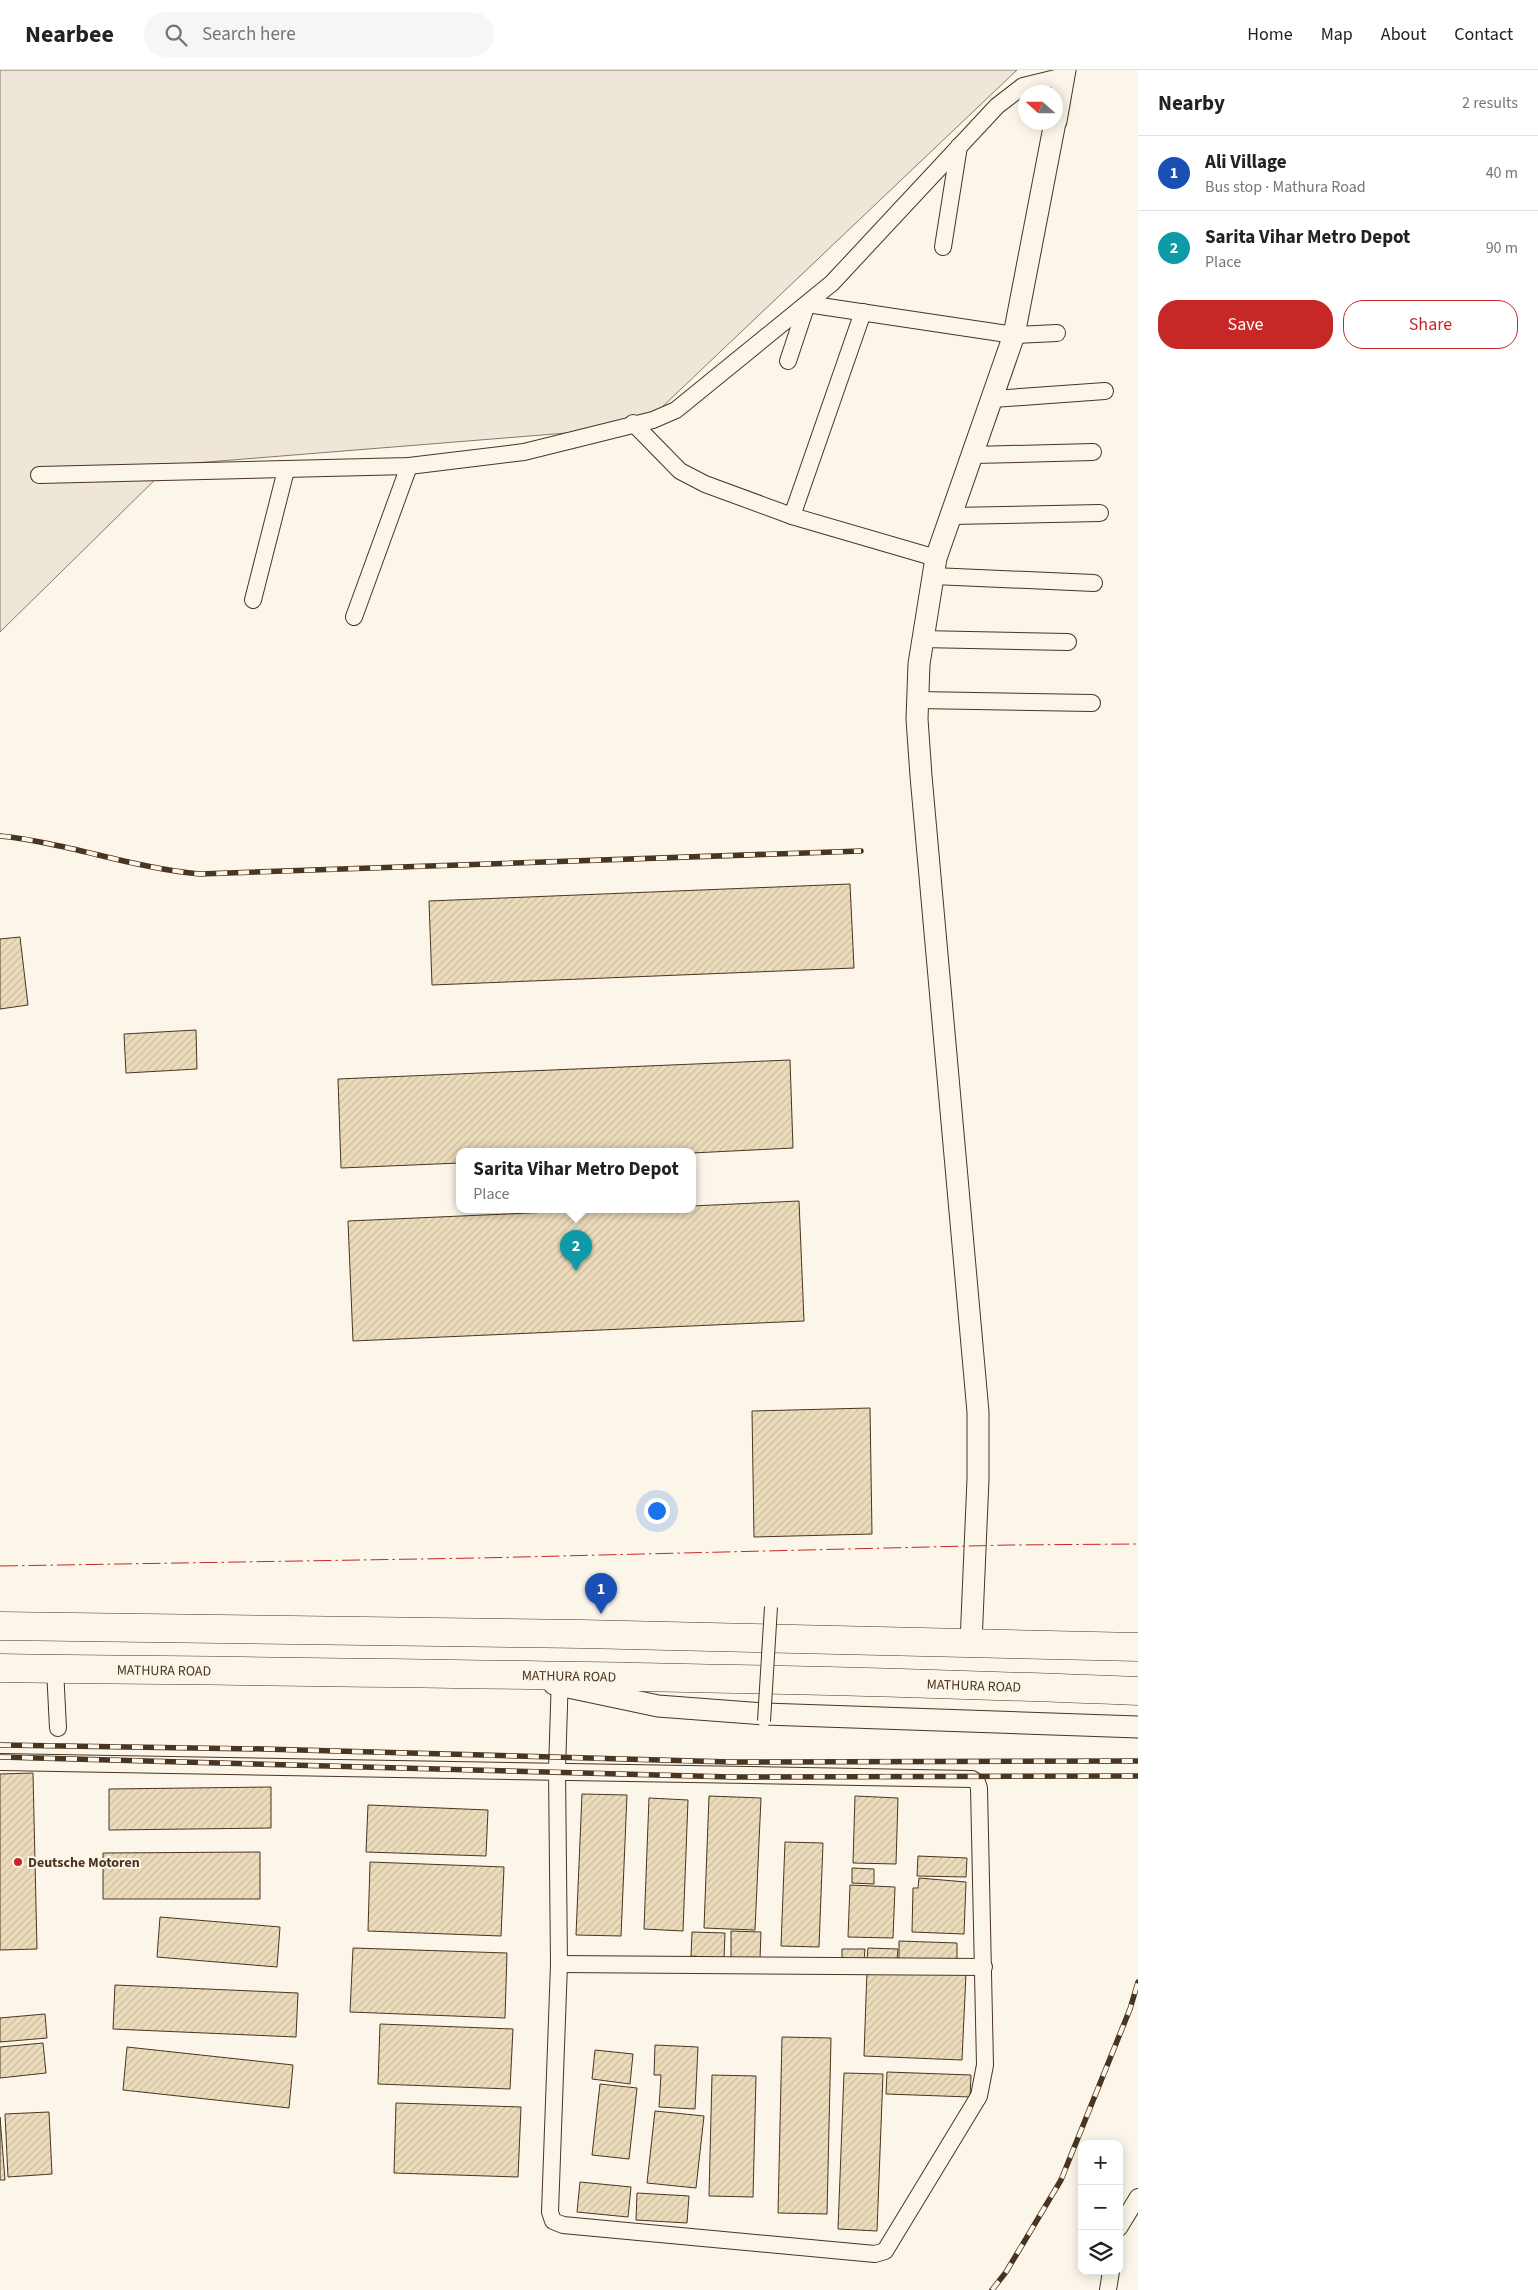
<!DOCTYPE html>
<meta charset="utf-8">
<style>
:root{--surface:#fff;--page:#f6f6f6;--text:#222;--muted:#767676;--line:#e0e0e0;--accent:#c62828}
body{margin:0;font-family:"Source Sans 3",sans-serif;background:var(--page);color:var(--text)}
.controls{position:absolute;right:15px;bottom:15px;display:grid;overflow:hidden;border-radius:10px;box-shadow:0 2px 12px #0003}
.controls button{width:45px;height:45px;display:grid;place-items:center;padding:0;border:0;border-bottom:1px solid var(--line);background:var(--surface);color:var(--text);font:25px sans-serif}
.compass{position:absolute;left:1018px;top:15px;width:45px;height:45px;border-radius:50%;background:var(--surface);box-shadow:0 2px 12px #0003;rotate:291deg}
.you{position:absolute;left:656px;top:1440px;width:18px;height:18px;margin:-12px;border:4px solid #fff;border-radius:50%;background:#1a73e8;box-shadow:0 0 0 8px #1a73e833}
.badge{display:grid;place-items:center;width:32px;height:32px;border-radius:50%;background:var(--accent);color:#fff;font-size:16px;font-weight:700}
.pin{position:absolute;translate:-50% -41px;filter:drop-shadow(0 1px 2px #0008)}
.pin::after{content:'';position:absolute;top:26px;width:18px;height:15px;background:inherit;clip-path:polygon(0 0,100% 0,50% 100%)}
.popup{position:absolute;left:456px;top:1078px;width:240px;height:65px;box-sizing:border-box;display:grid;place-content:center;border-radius:10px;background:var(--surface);filter:drop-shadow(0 1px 4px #0005);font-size:16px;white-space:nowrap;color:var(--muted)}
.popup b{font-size:19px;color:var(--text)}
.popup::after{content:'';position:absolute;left:50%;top:100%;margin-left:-10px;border:10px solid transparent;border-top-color:var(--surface)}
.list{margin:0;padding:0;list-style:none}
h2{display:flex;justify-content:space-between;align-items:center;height:65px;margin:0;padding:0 20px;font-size:21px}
h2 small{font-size:16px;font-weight:400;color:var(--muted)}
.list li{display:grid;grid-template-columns:32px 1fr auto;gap:15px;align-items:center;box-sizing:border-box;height:75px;padding:0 20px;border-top:1px solid var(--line)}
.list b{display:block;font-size:19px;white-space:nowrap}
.list p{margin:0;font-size:16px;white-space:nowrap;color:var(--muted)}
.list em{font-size:16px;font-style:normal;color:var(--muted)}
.actions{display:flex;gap:10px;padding:15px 20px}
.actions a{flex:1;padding:11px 0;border:1px solid var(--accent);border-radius:20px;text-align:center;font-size:18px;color:var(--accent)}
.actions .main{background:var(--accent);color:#fff}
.icon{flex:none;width:28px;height:28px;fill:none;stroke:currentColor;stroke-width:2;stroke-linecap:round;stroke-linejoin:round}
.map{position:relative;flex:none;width:1138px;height:2220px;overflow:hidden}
header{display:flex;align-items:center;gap:30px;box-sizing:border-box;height:70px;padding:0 25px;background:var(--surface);border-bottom:1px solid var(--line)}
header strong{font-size:24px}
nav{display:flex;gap:28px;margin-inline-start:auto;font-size:18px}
.search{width:350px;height:45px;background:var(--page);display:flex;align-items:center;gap:12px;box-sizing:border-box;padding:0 18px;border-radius:28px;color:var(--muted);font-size:19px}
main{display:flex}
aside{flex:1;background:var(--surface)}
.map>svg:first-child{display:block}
.grass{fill:#ede6d9;stroke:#887966}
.building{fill:url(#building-hatch);stroke:#4a3520}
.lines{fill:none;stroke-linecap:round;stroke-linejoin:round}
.minor-casing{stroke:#4a3520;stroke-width:18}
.tertiary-casing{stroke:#4a3520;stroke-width:23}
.trunk-casing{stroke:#4a3520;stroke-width:29}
.minor{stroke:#fbf6e9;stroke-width:16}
.tertiary{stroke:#fbf6e9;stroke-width:21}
.trunk{stroke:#fbf6e9;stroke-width:28}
.rail-casing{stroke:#4a3520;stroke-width:5.5}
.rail{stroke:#fbf6e9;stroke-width:4;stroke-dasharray:11;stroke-linecap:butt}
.pedestrian-bridge-casing{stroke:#4a3520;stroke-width:14;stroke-linecap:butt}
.pedestrian-bridge{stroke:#fbf6e9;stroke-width:12}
.power{stroke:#c62828;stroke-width:1;stroke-dasharray:18 4 2.5 4;stroke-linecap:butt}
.poi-dot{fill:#c62828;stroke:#fbf6e9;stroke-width:2}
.labels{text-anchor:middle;stroke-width:4;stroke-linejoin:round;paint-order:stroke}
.street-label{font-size:14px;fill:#4a3520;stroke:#fbf6e9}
.poi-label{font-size:14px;font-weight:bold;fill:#4a3520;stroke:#fbf6e9;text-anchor:start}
</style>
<header>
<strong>Nearbee</strong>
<div class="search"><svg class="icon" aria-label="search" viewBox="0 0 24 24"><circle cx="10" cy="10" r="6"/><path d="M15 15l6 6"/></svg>Search here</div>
<nav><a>Home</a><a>Map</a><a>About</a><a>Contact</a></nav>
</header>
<main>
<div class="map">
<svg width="1138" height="2220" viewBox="0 0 1138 2220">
<defs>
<pattern id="building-hatch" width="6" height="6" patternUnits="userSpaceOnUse" patternTransform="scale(1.25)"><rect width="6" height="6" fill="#ecdcbc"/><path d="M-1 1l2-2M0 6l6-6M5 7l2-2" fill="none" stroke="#ccbda1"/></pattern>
</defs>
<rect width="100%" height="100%" fill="#fbf6e9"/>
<polygon class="grass" points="0,0 1017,0 641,357 170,395 0,562"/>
<g class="building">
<polygon points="850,814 854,898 432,915 429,831"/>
<polygon points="20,867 28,935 0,939 0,869"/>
<polygon points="196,960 197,999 126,1003 124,964"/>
<polygon points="790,990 793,1078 692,1083 460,1082 460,1093 341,1098 338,1009"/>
<polygon points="799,1131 804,1251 353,1271 348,1151 597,1140 692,1140 692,1136"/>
<polygon points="870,1338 872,1464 754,1467 752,1341"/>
<polygon points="33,1703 37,1879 0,1880 0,1704"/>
<polygon points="271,1717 271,1758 109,1760 109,1719"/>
<polygon points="582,1724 627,1725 621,1866 576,1865"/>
<polygon points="709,1726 761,1728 755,1860 704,1858"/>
<polygon points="855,1726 898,1728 896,1794 853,1793"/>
<polygon points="649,1728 688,1730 683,1861 644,1859"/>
<polygon points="368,1735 488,1740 486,1786 366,1782"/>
<polygon points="785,1772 823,1773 819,1877 781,1876"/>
<polygon points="260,1782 260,1829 103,1829 103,1783"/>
<polygon points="918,1786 967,1788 966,1807 917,1806"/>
<polygon points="370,1792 504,1797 501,1866 368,1861"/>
<polygon points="852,1798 874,1799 874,1814 852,1813"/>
<polygon points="919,1808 966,1812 964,1864 912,1862 913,1818 918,1818"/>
<polygon points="850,1815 895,1817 893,1868 848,1867"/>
<polygon points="160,1847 280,1857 277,1897 157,1887"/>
<polygon points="731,1861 761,1862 760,1889 731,1888"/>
<polygon points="692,1862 725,1863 724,1888 691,1886"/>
<polygon points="899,1871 957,1873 957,1891 899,1889"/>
<polygon points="353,1878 507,1883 505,1948 350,1942"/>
<polygon points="868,1878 898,1879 897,1890 867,1889"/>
<polygon points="842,1879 865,1879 864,1890 842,1889"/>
<polygon points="867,1900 966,1903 962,1990 864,1986"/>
<polygon points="115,1915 298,1923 296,1967 113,1959"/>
<polygon points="45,1944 47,1968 0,1972 0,1948"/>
<polygon points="380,1954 513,1959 510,2019 378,2014"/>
<polygon points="782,1967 831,1968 827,2144 778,2143"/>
<polygon points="43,1973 46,2003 0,2008 0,1977"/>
<polygon points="655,1975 698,1977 695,2039 659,2037 661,2005 654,2005"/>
<polygon points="127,1977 293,1995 289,2038 123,2020"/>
<polygon points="595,1980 633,1984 630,2014 592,2009"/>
<polygon points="887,2002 971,2005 970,2027 886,2024"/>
<polygon points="844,2003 883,2004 877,2161 838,2159"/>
<polygon points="712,2005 756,2006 753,2127 709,2126"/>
<polygon points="600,2014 637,2018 629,2089 592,2085"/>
<polygon points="396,2033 521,2037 518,2107 394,2103"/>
<polygon points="655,2041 704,2046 696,2118 647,2113"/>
<polygon points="49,2042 52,2104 8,2107 5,2044"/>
<polygon points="0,2047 5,2110 0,2110"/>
<polygon points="580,2112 631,2117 628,2147 577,2142"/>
<polygon points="637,2123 689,2126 687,2153 636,2150"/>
</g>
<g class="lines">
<defs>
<g id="minor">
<polyline points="943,177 959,76"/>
<polyline points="788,291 807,234 1014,265 1057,263"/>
<polyline points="993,329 1105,321"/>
<polyline points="633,353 680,401 705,414 792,446 936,488"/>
<polyline points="973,385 1093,382"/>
<polyline points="39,405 409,396 524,382 653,350 676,340 832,213 997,36 1023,16 1064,6"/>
<polyline points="792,446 863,242"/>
<polyline points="951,446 1100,443"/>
<polyline points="933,506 1094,513"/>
<polyline points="253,530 286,400"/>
<polyline points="354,547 409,396"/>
<polyline points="921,569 1068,572"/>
<polyline points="918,630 1092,633"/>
<polyline points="55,1599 58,1658"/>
<polyline points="0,1692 972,1709 977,1712 979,1718 985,1995 979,2026 885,2181 875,2184 563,2155 553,2151 550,2142 559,1894 557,1700 560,1605"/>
<polyline points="559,1894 984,1897"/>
<polyline points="1119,2158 1138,2127"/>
<polyline points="1108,2220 1111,2201"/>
</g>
<g id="tertiary">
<polyline points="1056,51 1065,0"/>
<polyline points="971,1573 978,1409 978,1342 921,706 917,649 919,594 936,488 1014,265 1055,52"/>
<polyline points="554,1614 658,1636 765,1644 1138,1657"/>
</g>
<g id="trunk">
<polyline points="0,1556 582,1564 1138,1577"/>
<path id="s1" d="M0,1598C379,1603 759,1606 1138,1621"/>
</g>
</defs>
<use href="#minor" class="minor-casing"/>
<use href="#tertiary" class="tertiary-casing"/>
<use href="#trunk" class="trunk-casing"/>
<use href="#minor" class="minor"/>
<use href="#tertiary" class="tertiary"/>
<use href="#trunk" class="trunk"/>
<defs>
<g id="rail">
<path d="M0,766C68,773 132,798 200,804L861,781"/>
<polyline points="0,1675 263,1679 731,1692 1138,1691"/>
<polyline points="0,1687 731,1707 1138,1706"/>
<polyline points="992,2220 1006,2202 1061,2110 1130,1939 1138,1912"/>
</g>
</defs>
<use href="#rail" class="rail-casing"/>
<use href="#rail" class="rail"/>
<defs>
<polyline id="pedestrian-bridge" points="764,1651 771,1537"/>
</defs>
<use href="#pedestrian-bridge" class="pedestrian-bridge-casing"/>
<use href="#pedestrian-bridge" class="pedestrian-bridge"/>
<polyline class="power" points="0,1496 479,1488 1010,1475 1138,1474"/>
</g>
<circle class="poi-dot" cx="18" cy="1792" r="5"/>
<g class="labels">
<g class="street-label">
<text dy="5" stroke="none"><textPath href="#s1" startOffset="164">MATHURA ROAD</textPath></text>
<text dy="5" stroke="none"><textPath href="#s1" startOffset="569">MATHURA ROAD</textPath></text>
<text dy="5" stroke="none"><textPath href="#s1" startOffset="974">MATHURA ROAD</textPath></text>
</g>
<g class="poi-label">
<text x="28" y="1797">Deutsche Motoren</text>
</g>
</g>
</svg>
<div class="controls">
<button>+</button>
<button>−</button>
<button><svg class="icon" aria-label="layers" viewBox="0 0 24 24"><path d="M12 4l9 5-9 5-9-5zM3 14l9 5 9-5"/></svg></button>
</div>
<svg class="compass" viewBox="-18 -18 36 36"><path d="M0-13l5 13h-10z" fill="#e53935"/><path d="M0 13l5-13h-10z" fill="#767676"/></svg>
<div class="you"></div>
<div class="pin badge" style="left:601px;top:1544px;background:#1a4fb4">1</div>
<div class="pin badge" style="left:576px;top:1201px;background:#0f9aa8">2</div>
<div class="popup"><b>Sarita Vihar Metro Depot</b>Place</div>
</div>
<aside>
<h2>Nearby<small>2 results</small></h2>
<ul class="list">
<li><span class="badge" style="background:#1a4fb4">1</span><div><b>Ali Village</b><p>Bus stop · Mathura Road</p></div><em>40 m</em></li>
<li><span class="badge" style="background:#0f9aa8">2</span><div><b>Sarita Vihar Metro Depot</b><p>Place</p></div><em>90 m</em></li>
</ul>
<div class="actions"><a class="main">Save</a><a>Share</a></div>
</aside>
</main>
